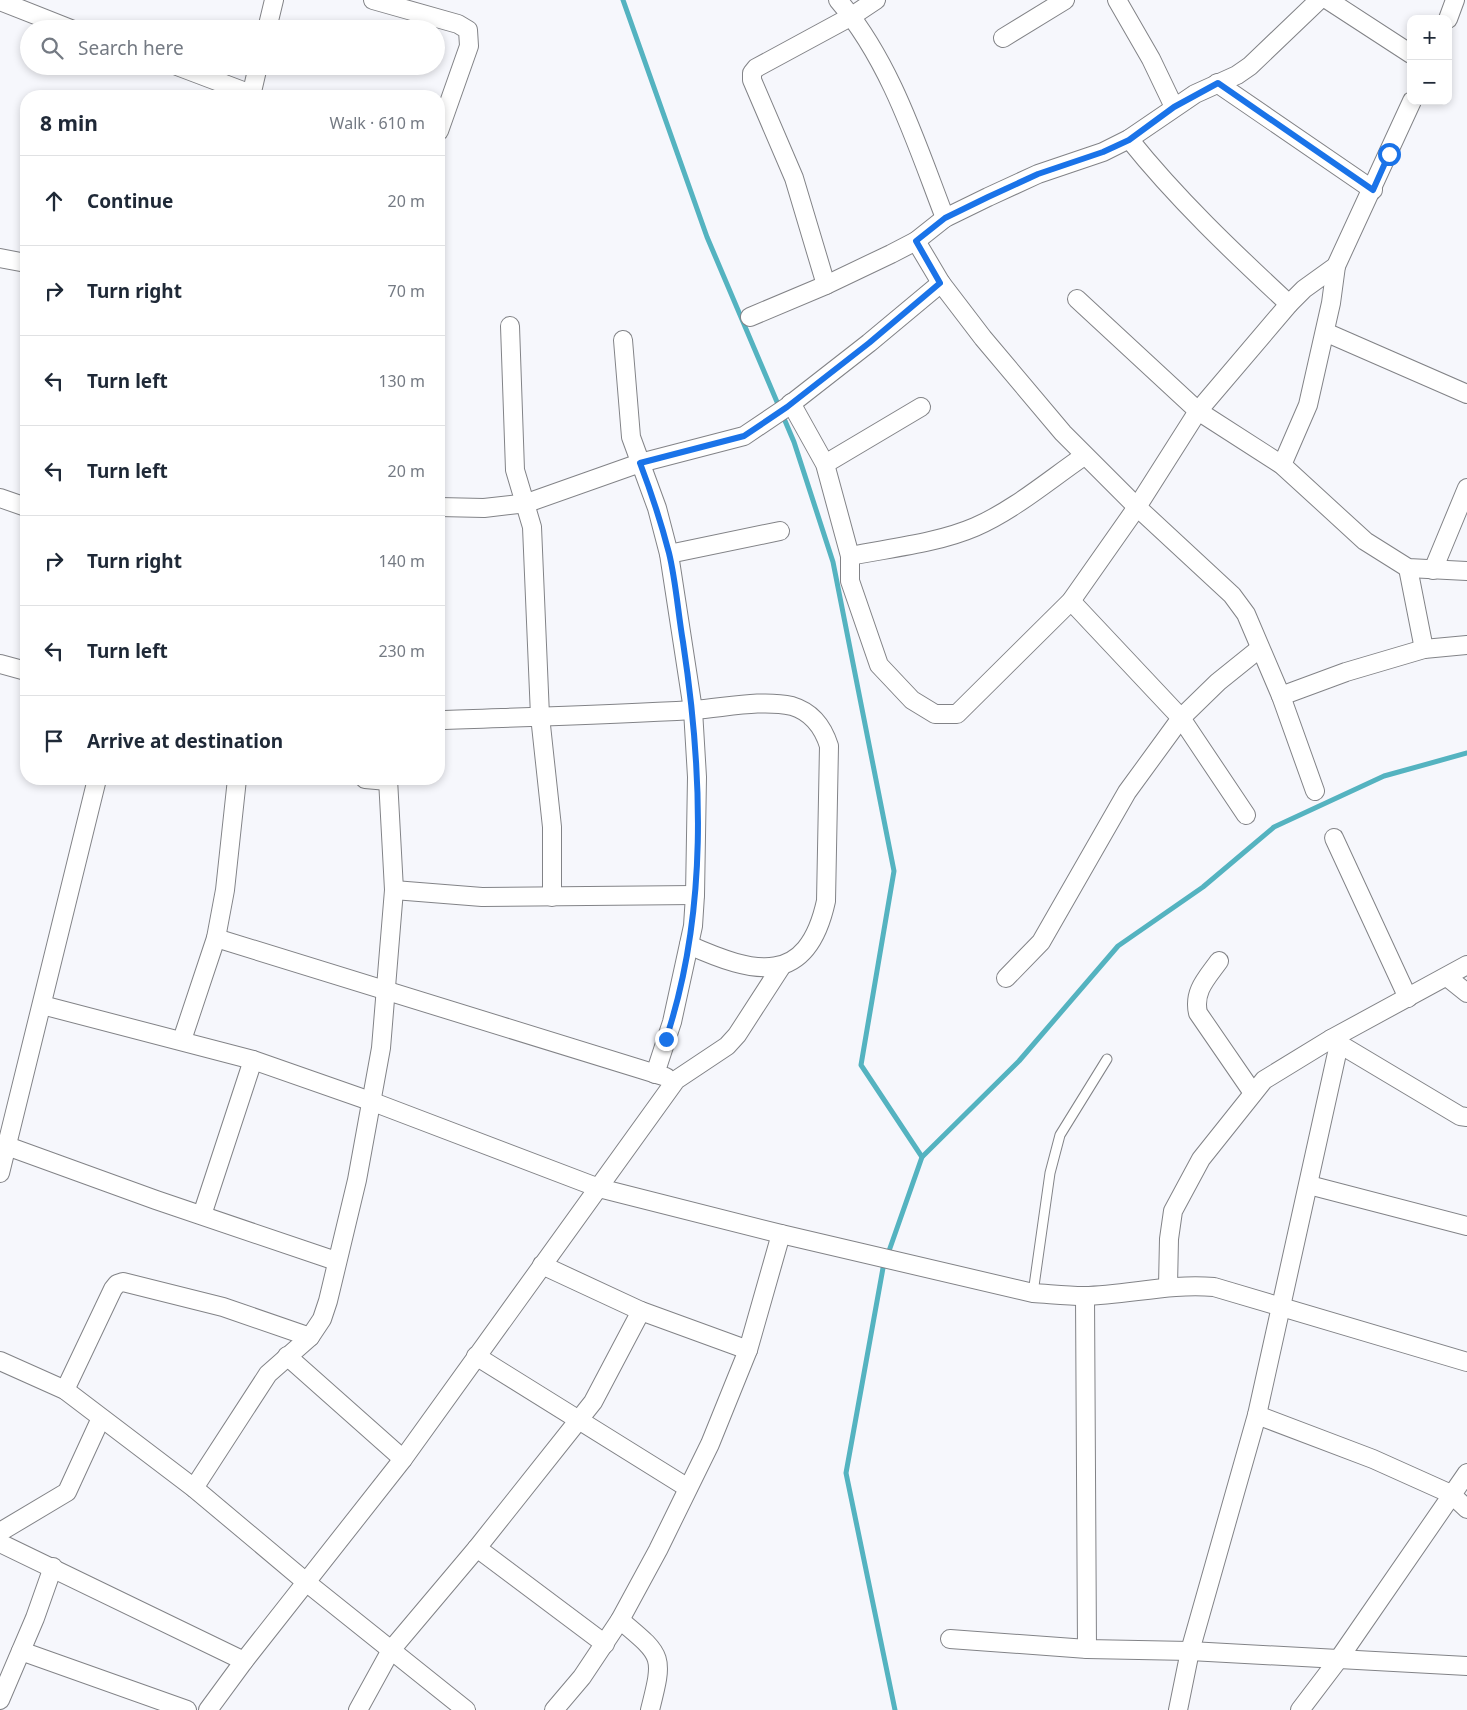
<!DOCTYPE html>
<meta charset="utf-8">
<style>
:root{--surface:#fff;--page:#f2f2f3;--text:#1f2937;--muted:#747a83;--line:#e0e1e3}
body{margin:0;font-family:"Noto Sans",sans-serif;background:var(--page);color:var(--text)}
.controls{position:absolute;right:15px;top:15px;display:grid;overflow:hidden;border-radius:10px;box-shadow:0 2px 8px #0003}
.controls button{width:45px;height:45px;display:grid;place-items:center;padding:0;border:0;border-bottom:1px solid var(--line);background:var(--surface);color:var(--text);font:25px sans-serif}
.stop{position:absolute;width:15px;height:15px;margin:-11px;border:4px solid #1a73e8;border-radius:50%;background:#fff}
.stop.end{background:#1a73e8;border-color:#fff;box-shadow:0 1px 5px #0008}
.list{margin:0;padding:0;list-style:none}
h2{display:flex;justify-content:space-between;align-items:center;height:65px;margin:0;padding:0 20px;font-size:21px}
h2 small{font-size:16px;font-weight:400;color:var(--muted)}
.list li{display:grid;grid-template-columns:32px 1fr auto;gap:15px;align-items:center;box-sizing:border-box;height:90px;padding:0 20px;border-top:1px solid var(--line)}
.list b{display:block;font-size:19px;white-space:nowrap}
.list em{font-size:16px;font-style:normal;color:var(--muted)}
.icon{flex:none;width:28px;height:28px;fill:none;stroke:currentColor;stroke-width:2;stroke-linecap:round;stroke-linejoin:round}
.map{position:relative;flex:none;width:1467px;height:1710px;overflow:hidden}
.search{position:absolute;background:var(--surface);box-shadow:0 2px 8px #0003;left:20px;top:20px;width:425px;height:55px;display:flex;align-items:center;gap:12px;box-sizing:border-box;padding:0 18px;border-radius:28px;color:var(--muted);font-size:19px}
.panel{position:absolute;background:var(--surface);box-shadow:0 2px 8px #0003;left:20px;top:90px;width:425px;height:695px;border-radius:20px}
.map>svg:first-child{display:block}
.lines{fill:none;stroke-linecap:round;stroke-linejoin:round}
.stream{stroke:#54b3c0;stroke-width:5}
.service-casing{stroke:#828387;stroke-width:11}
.minor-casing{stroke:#828387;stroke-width:20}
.service{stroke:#fff;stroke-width:9}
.minor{stroke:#fff;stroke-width:18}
.route{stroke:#1a73e8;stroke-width:6}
</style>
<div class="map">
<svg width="1467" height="1710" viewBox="0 0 1467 1710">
<rect width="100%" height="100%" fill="#f6f7fc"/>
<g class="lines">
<g class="stream">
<polyline points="623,0 707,237 794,442 833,562 894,871 861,1065 922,1157 883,1268 846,1473 895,1710"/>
<polyline points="922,1157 1019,1061 1118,946 1203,887 1274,827 1384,776 1467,753"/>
</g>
<defs>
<polyline id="service" points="1033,1293 1050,1173 1060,1135 1107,1059"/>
<g id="minor">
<polyline points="373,0 458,24 468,30 469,46 439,131"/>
<path d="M838,0C891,62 916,143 945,218"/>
<polyline points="1117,0 1151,59 1174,107"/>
<polyline points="1328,0 1411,54"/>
<polyline points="0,1 71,29"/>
<polyline points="1448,19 1455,0"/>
<polyline points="267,29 274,0"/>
<polyline points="1003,38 1065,0"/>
<polyline points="177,66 251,94"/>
<polyline points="1217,83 1373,190"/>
<polyline points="251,96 258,66"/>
<path d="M1129,139C1177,199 1233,252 1289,304"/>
<polyline points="916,241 941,283 983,338 1063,433 1137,507 1232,595 1246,614 1281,696 1315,791"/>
<polyline points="0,258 26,263"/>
<polyline points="826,285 794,178 752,80 752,73 756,68 852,16 876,0"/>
<polyline points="1077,299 1198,411 1282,465 1365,541 1408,568 1467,571"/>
<polyline points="750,317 826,285 891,254 916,241 945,218 988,197 1038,174 1103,152 1129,139 1195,94 1237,75 1250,66 1319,0"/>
<polyline points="510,326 515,470 532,527 540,716 552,827 552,897"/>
<polyline points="1325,332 1467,394"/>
<polyline points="623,340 631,437 657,508 669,554 693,710 697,777 695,895 693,926 672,1022 655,1074"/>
<polyline points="791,403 825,464 850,556 850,581 879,665 912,700 935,714 957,714 1071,601 1137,507 1198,411 1289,304 1304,289 1336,266 1412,101"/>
<polyline points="825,464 921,407"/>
<polyline points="1282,465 1308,405 1331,303 1336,266"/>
<polyline points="0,498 26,507"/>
<polyline points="439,507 484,508 527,503 640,463 744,436 787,407 869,343 941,283"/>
<polyline points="669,554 780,531"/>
<path d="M850,556C890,548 938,543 975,527C1014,510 1049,480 1084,456"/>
<polyline points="1408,568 1424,649"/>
<polyline points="1433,570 1467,488"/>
<polyline points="1071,601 1181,718 1246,815"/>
<polyline points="0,664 26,671"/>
<polyline points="1281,696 1346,672 1424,649 1467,645"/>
<path d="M439,720C524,717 609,715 693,710C724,708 761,699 792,706C812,712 823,727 829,746L826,901C807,988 754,974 689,945"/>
<polyline points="365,779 388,781"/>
<polyline points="1334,838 1408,998"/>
<polyline points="394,890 482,897 695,895"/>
<polyline points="216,938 666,1077"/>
<path d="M1219,961C1207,978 1193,991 1198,1013L1253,1093"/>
<polyline points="1447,977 1467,993"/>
<polyline points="1006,978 1041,942 1127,792 1181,718 1218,682 1259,649"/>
<path d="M42,1005L253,1060L373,1102L599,1188L781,1234L1033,1293C1050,1294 1067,1296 1084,1296C1128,1295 1170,1283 1214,1287L1467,1362"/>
<polyline points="1331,1039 1460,1116 1467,1117"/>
<polyline points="182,1040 216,938 225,890 237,779"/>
<polyline points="7,1146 156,1200 336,1261"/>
<polyline points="0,1173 97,779"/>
<polyline points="1309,1185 1467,1226"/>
<polyline points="202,1215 253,1060"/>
<polyline points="542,1265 641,1311 748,1350"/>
<polyline points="1168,1286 1169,1239 1173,1211 1201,1159 1264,1080 1331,1039 1467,965"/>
<polyline points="1085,1296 1087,1649"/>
<polyline points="287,1356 403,1459"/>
<polyline points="476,1356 688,1488"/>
<polyline points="0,1361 65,1390 194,1488 306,1582 466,1710"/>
<polyline points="65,1390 113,1289 117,1284 123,1282 223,1307 310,1337"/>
<polyline points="1257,1415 1373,1459 1451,1494 1467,1509"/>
<polyline points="194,1488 268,1374 310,1337 322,1319 328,1301 357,1180 381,1048 394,890 388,779"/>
<polyline points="0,1532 67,1492 101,1418"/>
<polyline points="0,1543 244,1661"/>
<polyline points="477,1548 605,1644"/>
<path d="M620,1620C663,1656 664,1655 650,1710"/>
<polyline points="950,1639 1087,1649 1190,1651 1467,1666"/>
<polyline points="21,1651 187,1710"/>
<polyline points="0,1700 35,1618 53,1567"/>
<polyline points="208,1710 244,1661 403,1459 676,1080 727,1046 737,1035 781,967"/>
<polyline points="358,1710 391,1650 477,1548 593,1402 641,1311"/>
<polyline points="554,1710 582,1677 620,1620 658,1550 710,1444 748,1350 781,1234"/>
<polyline points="1178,1710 1190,1651 1257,1415 1339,1044"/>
<polyline points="1300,1710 1338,1660 1467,1473"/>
</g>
</defs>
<use href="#service" class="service-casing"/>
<use href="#minor" class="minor-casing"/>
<use href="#service" class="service"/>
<use href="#minor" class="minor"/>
</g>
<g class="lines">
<path class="route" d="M666,1039C708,912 703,774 683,642C678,613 676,582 669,553C661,522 651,492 640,463L744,436L787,407L869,343L940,283L916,241L945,218L988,197L1038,174L1103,152L1129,140L1174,107L1218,83L1373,190L1389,154"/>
</g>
</svg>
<div class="controls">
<button>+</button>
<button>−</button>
</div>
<div class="stop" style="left:1389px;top:154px"></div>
<div class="stop end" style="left:666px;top:1039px"></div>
<div class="search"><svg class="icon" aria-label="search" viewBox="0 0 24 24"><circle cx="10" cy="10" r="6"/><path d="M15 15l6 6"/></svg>Search here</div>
<section class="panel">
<h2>8 min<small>Walk · 610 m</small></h2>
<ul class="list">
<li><svg class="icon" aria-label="ahead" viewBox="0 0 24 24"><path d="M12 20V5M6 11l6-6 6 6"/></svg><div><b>Continue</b></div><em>20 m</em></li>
<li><svg class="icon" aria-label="right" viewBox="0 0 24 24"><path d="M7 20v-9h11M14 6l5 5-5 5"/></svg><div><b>Turn right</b></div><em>70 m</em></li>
<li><svg class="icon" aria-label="left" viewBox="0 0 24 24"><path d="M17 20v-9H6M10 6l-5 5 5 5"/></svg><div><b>Turn left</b></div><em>130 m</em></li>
<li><svg class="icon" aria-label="left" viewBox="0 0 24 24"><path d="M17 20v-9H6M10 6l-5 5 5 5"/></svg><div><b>Turn left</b></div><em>20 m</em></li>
<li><svg class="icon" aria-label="right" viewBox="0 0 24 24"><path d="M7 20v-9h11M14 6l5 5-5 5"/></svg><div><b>Turn right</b></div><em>140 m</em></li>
<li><svg class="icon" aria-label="left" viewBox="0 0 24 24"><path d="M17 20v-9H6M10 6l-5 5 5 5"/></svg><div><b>Turn left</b></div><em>230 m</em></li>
<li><svg class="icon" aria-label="arrive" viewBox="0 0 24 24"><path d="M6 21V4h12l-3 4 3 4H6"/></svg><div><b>Arrive at destination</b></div></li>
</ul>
</section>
</div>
